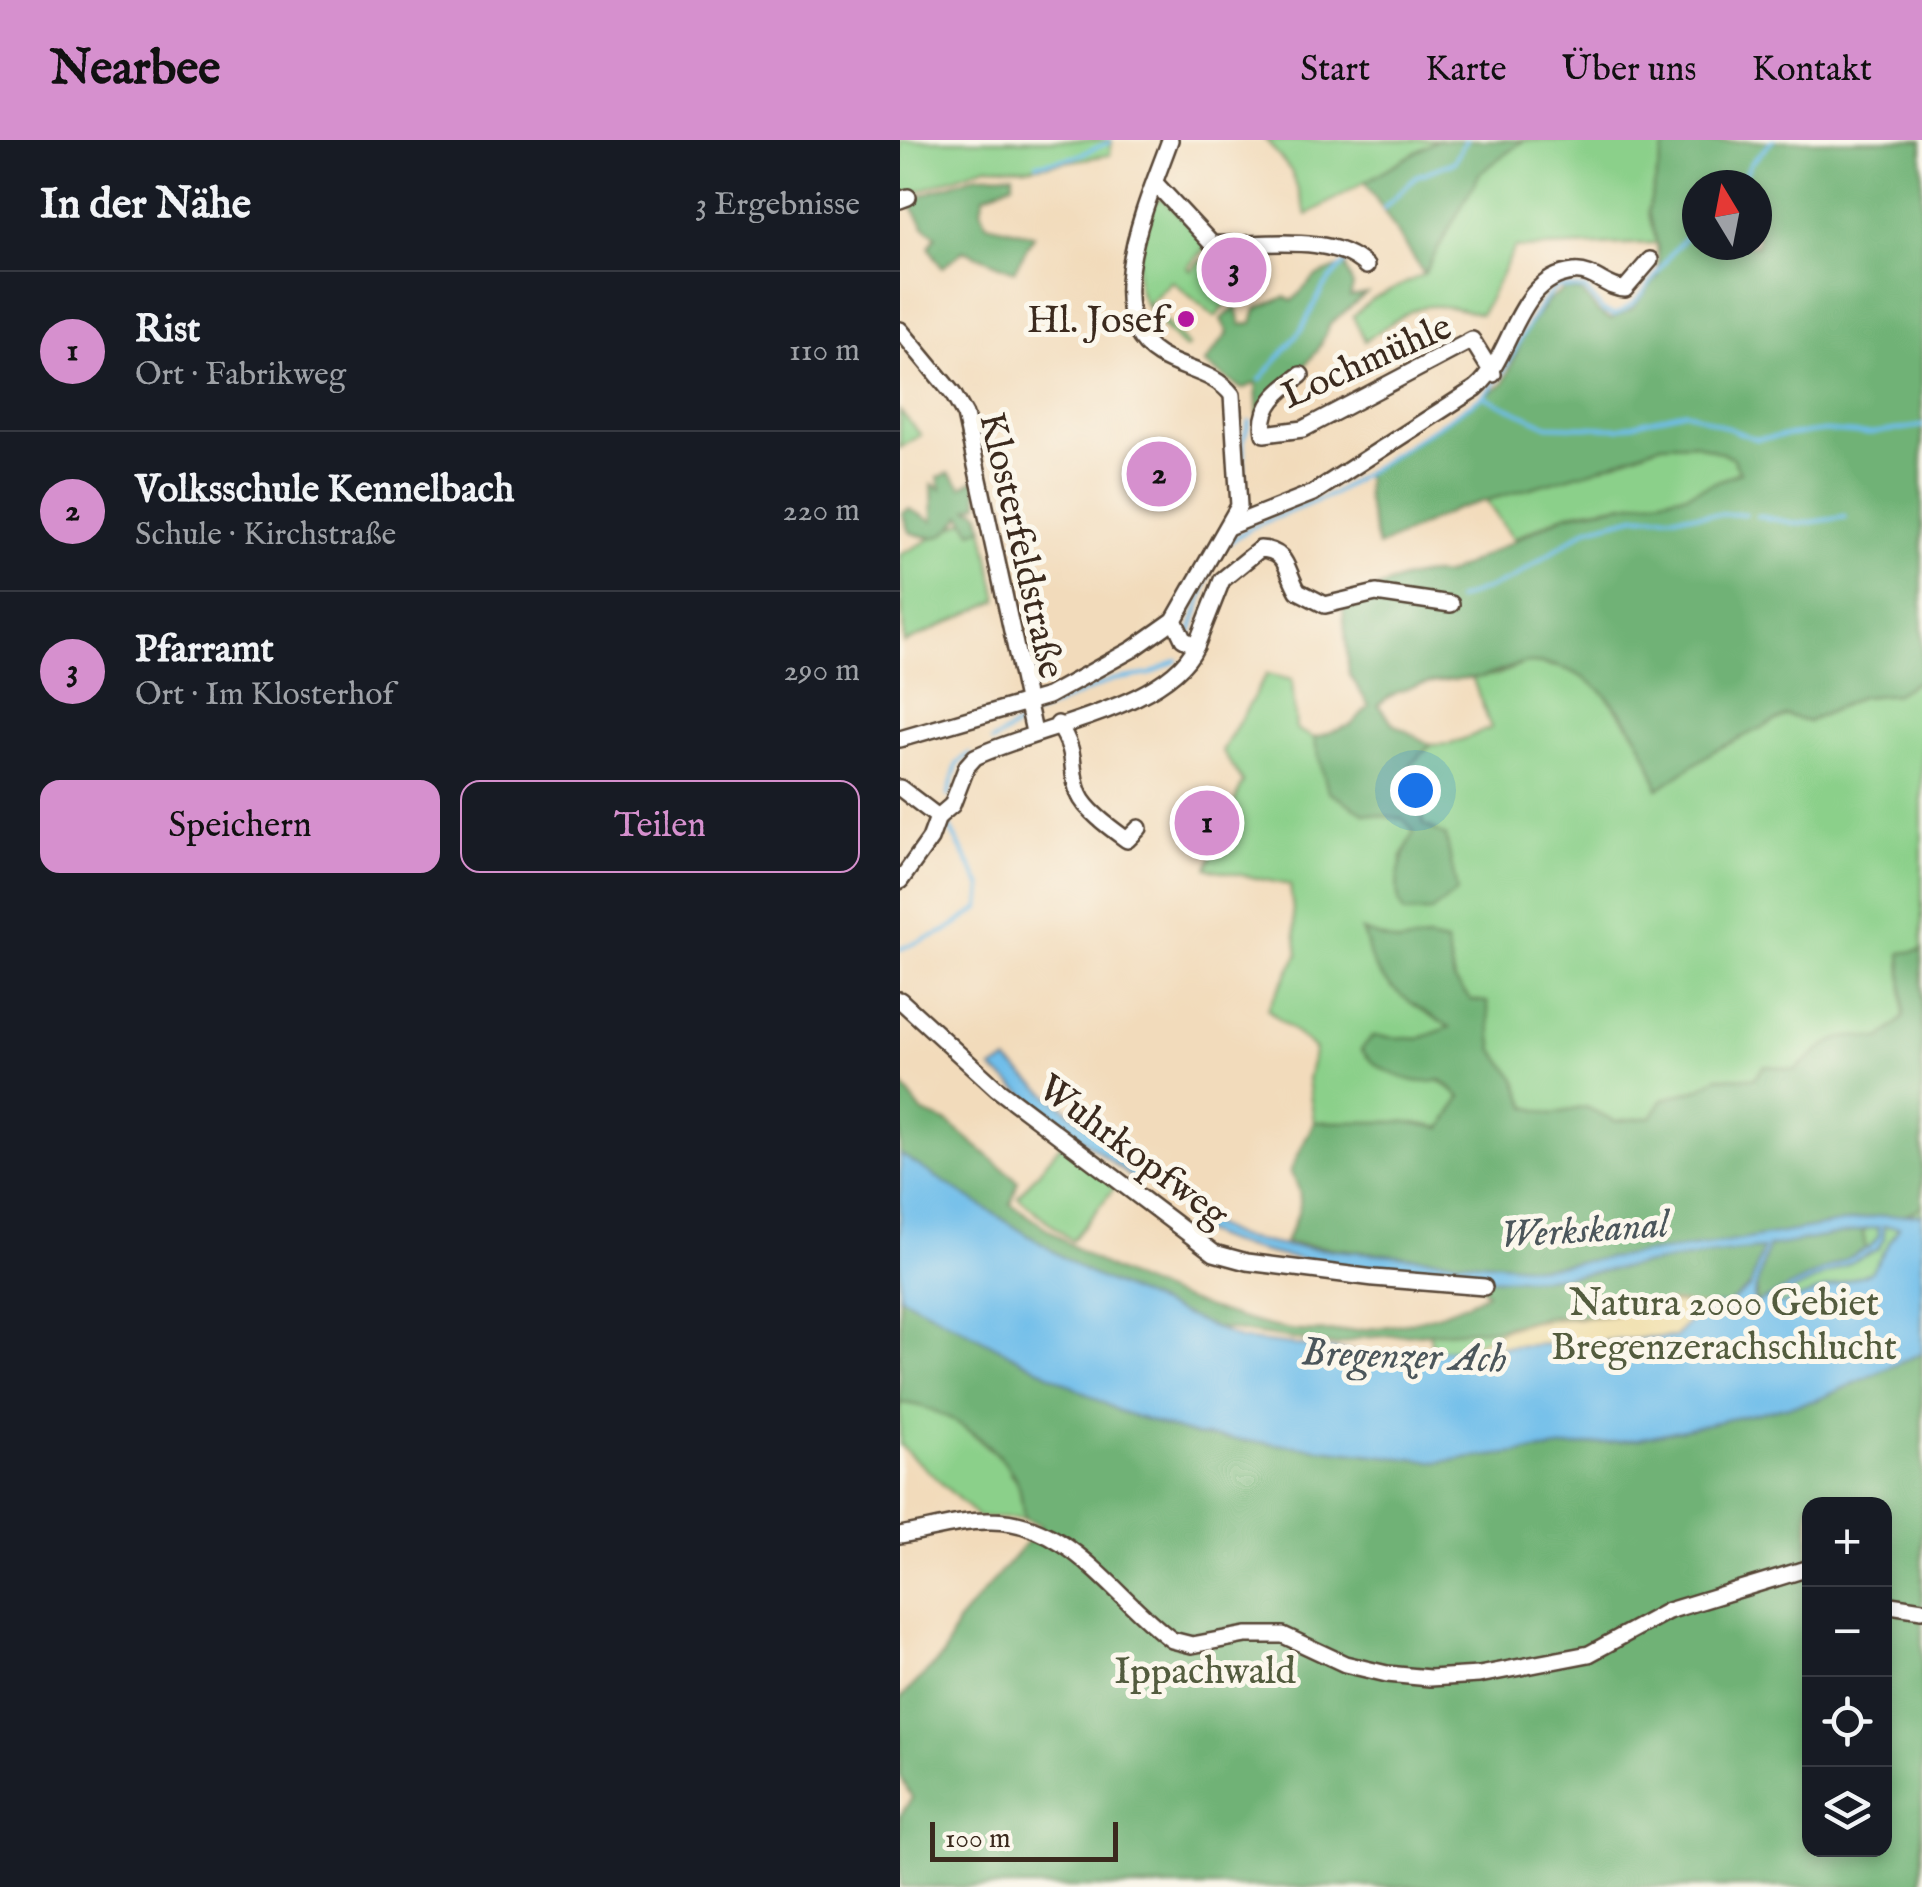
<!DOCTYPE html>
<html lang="de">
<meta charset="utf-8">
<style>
:root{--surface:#171b24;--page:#242831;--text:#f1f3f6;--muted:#9ea1a6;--line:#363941;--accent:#d690ce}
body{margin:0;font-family:"IM FELL English",serif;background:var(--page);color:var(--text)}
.controls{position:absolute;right:30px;bottom:30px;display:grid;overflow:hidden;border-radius:20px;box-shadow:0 5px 15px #0003}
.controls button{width:90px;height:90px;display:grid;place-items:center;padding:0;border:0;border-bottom:2px solid var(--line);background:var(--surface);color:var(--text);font:50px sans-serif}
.compass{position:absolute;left:782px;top:30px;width:90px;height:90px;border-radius:50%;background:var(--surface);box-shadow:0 5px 15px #0003;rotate:350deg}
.scale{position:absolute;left:30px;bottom:25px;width:188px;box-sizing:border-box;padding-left:10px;border:5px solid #3b2a1e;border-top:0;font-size:28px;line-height:35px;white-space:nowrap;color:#3b2a1e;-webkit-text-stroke:8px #fbf7ec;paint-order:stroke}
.you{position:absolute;left:515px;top:650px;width:35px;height:35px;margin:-25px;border:8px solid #fff;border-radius:50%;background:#1a73e8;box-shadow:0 0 0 15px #1a73e833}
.badge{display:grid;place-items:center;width:65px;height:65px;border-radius:50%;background:var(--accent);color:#111;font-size:32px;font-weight:700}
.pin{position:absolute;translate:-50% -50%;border:5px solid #fff;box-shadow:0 2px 10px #0006}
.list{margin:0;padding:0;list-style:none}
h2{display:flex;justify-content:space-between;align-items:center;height:130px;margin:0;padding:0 40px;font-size:42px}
h2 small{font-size:32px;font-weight:400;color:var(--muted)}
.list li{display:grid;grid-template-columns:65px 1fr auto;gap:30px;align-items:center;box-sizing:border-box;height:160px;padding:0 40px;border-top:2px solid var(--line)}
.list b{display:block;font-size:38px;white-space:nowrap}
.list p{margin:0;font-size:32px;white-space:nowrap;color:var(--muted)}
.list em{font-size:32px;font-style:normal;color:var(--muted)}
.actions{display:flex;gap:20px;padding:30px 40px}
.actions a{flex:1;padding:22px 0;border:2px solid var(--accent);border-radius:20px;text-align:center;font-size:35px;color:var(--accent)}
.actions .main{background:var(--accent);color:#111}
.icon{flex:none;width:55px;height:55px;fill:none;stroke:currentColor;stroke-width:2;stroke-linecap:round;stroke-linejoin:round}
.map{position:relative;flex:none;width:1022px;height:1747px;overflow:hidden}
header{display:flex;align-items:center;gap:60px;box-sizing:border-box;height:140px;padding:0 50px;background:var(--accent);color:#111}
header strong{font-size:48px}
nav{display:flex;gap:55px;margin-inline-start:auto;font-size:35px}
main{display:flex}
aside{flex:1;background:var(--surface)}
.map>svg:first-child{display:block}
.green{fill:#8bd08a;stroke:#637d54;stroke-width:2.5}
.forest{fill:#70b276;stroke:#566e4a;stroke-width:2.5;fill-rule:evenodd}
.sand{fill:#eeda9e;stroke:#94825e;stroke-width:2.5}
.water{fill:#70beea;stroke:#567484;stroke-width:2.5;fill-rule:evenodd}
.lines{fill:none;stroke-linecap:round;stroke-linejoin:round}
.stream{stroke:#70beea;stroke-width:4}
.minor-casing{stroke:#564536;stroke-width:20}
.minor{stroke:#fff;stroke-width:15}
.poi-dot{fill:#b5179e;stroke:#fbf7ec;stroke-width:4}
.labels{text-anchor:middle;stroke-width:10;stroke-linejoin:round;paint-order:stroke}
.poi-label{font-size:38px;fill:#3b2a1e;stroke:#fbf7ec;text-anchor:end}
.street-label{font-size:38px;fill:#3b2a1e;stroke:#fbf7ec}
.park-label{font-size:38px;fill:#535c3e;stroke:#fbf7ec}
.water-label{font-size:40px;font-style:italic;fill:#4b565b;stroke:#fbf7ec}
</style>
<header>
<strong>Nearbee</strong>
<nav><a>Start</a><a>Karte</a><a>Über uns</a><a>Kontakt</a></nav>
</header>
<main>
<aside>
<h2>In der Nähe<small>3 Ergebnisse</small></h2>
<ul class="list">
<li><span class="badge">1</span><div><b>Rist</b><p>Ort · Fabrikweg</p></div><em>110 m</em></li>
<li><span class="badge">2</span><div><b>Volksschule Kennelbach</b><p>Schule · Kirchstraße</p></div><em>220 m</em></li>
<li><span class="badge">3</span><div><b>Pfarramt</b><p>Ort · Im Klosterhof</p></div><em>290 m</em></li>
</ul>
<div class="actions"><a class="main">Speichern</a><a>Teilen</a></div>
</aside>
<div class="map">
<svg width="1022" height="1747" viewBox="0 0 1022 1747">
<rect width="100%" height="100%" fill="#fbf7ec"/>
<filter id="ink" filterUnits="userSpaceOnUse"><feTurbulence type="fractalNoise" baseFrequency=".01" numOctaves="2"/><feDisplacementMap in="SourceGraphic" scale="20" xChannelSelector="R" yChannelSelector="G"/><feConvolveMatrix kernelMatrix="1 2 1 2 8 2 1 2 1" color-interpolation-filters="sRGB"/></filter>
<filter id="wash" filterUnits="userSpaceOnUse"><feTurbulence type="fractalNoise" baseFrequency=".0048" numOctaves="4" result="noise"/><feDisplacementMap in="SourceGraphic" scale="40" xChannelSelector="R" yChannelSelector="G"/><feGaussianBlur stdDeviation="2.25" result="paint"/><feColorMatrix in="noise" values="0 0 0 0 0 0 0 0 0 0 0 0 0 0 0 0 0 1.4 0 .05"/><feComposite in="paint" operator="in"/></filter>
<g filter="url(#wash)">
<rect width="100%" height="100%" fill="#f2dbbb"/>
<g class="green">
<polygon points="0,0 211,0 212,1 210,15 126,28 86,26 0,58"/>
<polygon points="366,0 537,0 407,75 391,31"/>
<path d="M624,0H776L765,2L748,71L757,103L615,108L581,174C518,158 517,165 465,201L453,176L471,160L524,134L580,33Z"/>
<path d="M262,58L305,101V109L287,127L291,130L301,120L332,149L326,154L331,160L315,177L272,141L248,164L288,206L285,209C223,149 231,142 253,62Z"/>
<polygon points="0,271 21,295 0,308"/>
<polygon points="793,303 832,317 840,332 787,354 668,373 613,399 586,361 762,304"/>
<polygon points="80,373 98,460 4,503 0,415"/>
<path d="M628,522L669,529L700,548L748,610L758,649L812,612L887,575L908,582L960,557L996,554L1022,538V810L1001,813L1004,877L1022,882V1464L984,1364L110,1334L119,1345L124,1379L78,1377L0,1305V1263C41,1263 73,1293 101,1320L64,1206L366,1318L556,1327L527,1181L590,1155L627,967L616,939L594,910L587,862L571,860L554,840L546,803L527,799L499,803L463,791L506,858L551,887L518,899L473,896L561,956L542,988L508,982H414L408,939L415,909L367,869L398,815L390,745L307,728L343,642L322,611L367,534L392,540L396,589L414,598L428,651L464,673L504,679L514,692L501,719L534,689L524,685L510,625L531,605L551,604L591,588L572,537L597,535Z"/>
<polygon points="161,1004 215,1047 172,1101 118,1057"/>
</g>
<g class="forest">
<polygon points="537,0 624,0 580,33 524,134 465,42"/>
<path d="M1022,0V538L996,554L960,557L908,582L887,575L812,612L758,649C743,591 699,523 631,523C615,523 597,535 580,537C544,540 506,541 478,565L494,584L531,605L510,625L524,685L546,696L557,752L531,772L504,773C489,747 502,717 514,691L503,679L464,673L428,651L414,598L451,585L469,566L449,533L443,469C467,450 515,429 545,435L668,374L787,354L840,332L832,317L794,303L762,304L694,330L556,369L478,407L466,358V333L604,243L626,190L649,160L665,149L682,152L699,173L711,179L733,168L759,135L757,103L748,71L765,2ZM797,45H857V105H797Z"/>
<polygon points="113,34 113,43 84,56 81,69 87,84 134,95 114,131 64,110 42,128 29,107 36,96 24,87 8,60 77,35"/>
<polygon points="445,125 453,146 450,157 466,154 430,184 418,210 358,281 356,243 342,249 304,224 328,193 321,179 337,167 341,185 352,183 356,169 385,157 392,161 416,136"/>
<path d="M49,333L62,347L75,339L79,364L67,369L77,370L84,388L72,392L62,375C43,399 38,402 9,392L2,373L9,369L33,381L32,344L41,349L38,337Z"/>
<path d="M462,791L499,803L527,799L546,803L554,840L571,860L587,862L594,910L616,939L627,967L652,974L686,967L715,981L751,977L763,959L799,949L818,937L854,938L865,925L895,930C929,902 936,891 981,899L1004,877L1001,813L1022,810V1067L1004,1075L979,1076L963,1092L966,1109L856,1165L857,1141L828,1164L804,1166L767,1162L708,1176H648L600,1188L460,1198L436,1206L314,1187L264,1168L186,1132L0,1014V943L23,973L49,983L118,1041L111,1064C146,1087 182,1116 220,1133C259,1152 361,1189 402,1191C463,1194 533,1184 587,1153L558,1122L384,1103C398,1077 409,1058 390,1032L414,982H508L542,988L561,957L541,940C515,948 475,930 461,909L473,896L518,899L550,887C523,871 485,850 471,820C467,810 468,801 462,791Z"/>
<path d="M0,1156L219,1271L296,1295L538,1322L738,1299L917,1260L1022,1213V1747H0V1676L12,1658L0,1635V1559L43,1516L57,1483L141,1386L124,1379C122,1369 122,1357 119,1347C106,1309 40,1263 0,1263ZM909,1364H984V1710H909Z"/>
</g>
<path class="sand" d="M767,1162L804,1166L775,1197L567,1209C623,1173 644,1182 707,1176C727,1174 748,1166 767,1162Z"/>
<g class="water">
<polygon points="107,921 243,1032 236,1041 92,929"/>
<path d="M0,1014L186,1132L340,1199L470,1214L775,1197L804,1166L828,1164L850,1147L863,1109C790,1114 717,1132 644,1138C571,1143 350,1125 293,1086L301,1079L338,1097L384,1106L640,1127L829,1102L979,1076L1022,1074V1213L917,1260L738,1299L538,1322L296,1295L265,1286L219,1271L0,1156ZM983,1086L999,1087L971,1132L883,1164L873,1161L978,1109L984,1098ZM978,1087L979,1096L970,1107L855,1164L853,1158L868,1107Z"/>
</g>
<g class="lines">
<g class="stream">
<polyline points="137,24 174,17 210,2"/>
<polyline points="840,45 851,23 873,0"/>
<polyline points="484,68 516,36 554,22 566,0"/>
<polyline points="360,240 401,190 423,148 449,118"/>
<polyline points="583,256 648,286 719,288 785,271 855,299 926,291 967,294 1022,286"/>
<polyline points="345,362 343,302 349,281"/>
<polyline points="857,376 899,384 945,377"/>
<path d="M324,406L350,388L433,354L583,256C615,226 621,183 656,147L685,149L703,171L714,175C753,160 761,110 797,90"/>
<polyline points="557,460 612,439 688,388 736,376 846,374"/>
<polyline points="289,499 310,431"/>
<polyline points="134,575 212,540 250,534 277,520"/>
<polyline points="92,602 126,580"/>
<polyline points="48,656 57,624 70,613"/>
<polyline points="0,809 46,791 80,768 82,747 45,679"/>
</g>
</g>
</g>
<g filter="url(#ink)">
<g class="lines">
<defs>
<g id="minor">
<path d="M256,44L312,104C358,107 430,91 466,126"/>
<polyline points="0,60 8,57"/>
<polyline points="0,190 53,254 65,275 134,592"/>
<path d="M401,235C380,250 359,266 364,294L403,289L572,200L593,234"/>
<path d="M330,386L413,353L576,248C613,217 616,137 674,132C694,130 707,149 725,149L750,120"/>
<path d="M296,506L322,440L360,409C388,410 386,431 398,451L425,465L476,453L551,464"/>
<path d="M158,584C180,617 168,627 179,654C186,671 212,689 227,700L239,688"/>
<path d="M0,599L148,556L233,509L274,480L339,366L332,255C315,232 283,230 259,215C194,175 251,54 270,0"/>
<polyline points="0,648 38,677"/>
<path d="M0,741L30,699L38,677L52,665L67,626L75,617C136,587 267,568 296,506L283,499L274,480"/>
<polyline points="0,860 96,948 314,1113 347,1122 474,1138 584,1147"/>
<path d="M0,1395C30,1390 61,1380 91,1381C169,1381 214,1457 272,1500L292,1505L346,1495H383L445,1524L487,1534L530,1538L579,1535L689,1514L768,1471L909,1428"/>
<polyline points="984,1464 1022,1470"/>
</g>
</defs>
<use href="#minor" class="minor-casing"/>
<use href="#minor" class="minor"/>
</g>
</g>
<circle class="poi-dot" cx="286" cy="179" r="10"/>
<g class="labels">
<g class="poi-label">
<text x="266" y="192">Hl. Josef</text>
</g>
<g class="street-label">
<text transform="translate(466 220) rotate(-24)" y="13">Lochmühle</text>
<text transform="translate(123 405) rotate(77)" y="13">Klosterfeldstraße</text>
<text transform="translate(234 1010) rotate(37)" y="13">Wuhrkopfweg</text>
</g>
<g class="park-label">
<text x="824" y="1175">Natura 2000 Gebiet<tspan x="824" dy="44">Bregenzerachschlucht</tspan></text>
<text x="305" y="1543">Ippachwald</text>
</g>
<g class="water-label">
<text transform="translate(684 1088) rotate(-4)" y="14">Werkskanal</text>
<text transform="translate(504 1214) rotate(2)" y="14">Bregenzer Ach</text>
</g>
</g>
</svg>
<div class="controls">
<button>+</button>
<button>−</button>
<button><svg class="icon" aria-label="locate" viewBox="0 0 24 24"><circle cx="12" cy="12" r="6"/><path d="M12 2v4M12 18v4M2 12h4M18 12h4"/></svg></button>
<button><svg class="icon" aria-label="layers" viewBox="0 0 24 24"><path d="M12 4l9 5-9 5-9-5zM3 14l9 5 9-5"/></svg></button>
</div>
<svg class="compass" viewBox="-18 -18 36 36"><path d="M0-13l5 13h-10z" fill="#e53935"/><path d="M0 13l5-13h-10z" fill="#9ea1a6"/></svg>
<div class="scale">100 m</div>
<div class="you"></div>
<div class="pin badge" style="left:307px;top:683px">1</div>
<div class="pin badge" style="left:259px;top:334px">2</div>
<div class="pin badge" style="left:334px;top:130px">3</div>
</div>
</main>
